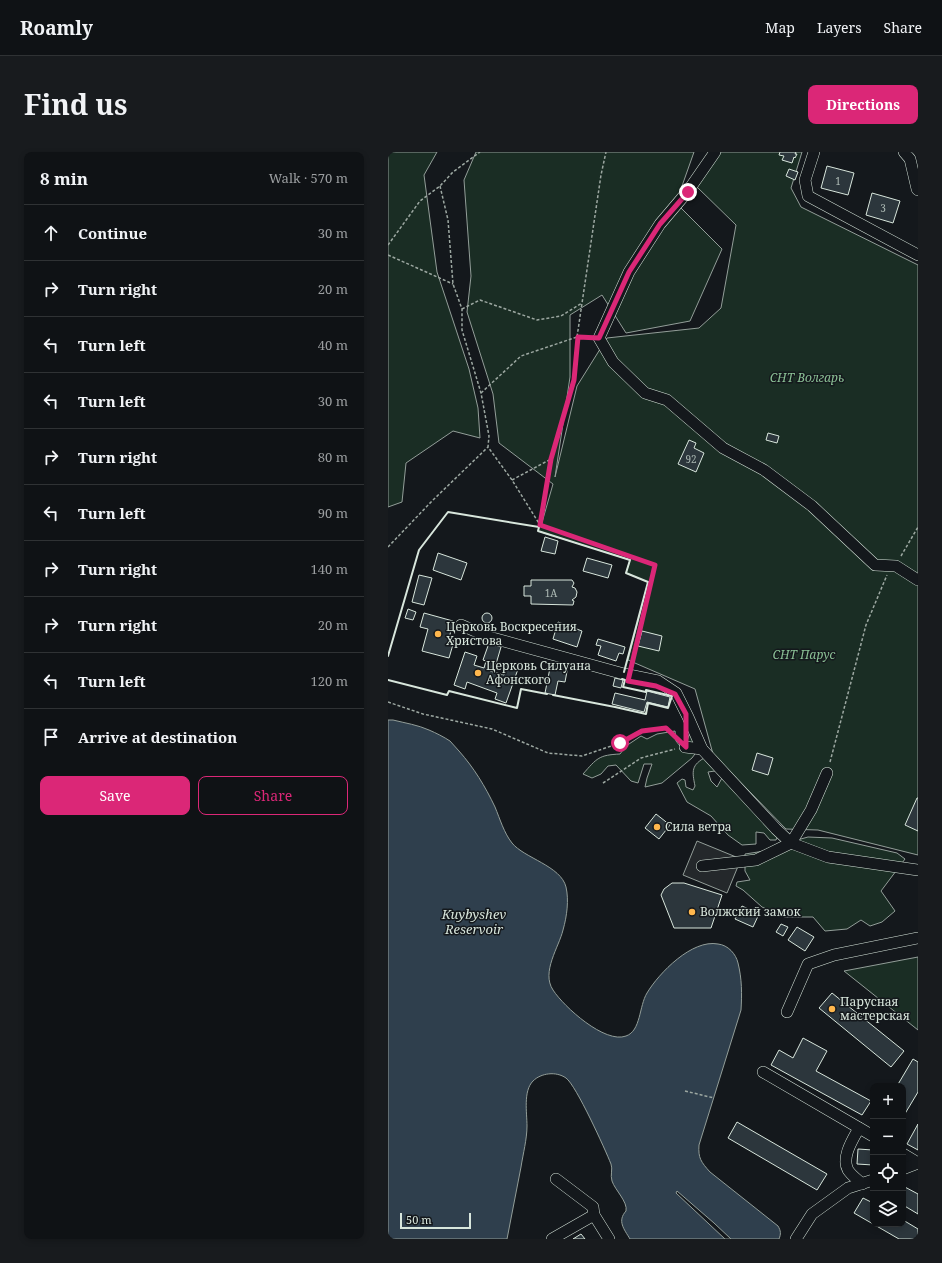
<!DOCTYPE html>
<meta charset="utf-8">
<style>
:root{--surface:#0f1215;--page:#181b1e;--text:#f1f3f6;--muted:#9b9ea0;--line:#2f3234;--accent:#db2777}
body{margin:0;font-family:"Noto Serif",serif;background:var(--page);color:var(--text)}
.controls{position:absolute;right:12px;bottom:12px;display:grid;overflow:hidden;border-radius:8px;box-shadow:0 2px 6px #0003}
.controls button{width:36px;height:36px;display:grid;place-items:center;padding:0;border:0;border-bottom:1px solid var(--line);background:var(--surface);color:var(--text);font:20px sans-serif}
.scale{position:absolute;left:12px;bottom:10px;width:71px;box-sizing:border-box;padding-left:4px;border:2px solid #d8e6dc;border-top:0;font-size:11px;line-height:14px;white-space:nowrap;color:#d8e6dc;-webkit-text-stroke:3px #14181c;paint-order:stroke}
.stop{position:absolute;width:12px;height:12px;margin:-9px;border:3px solid #db2777;border-radius:50%;background:#fff}
.stop.end{background:#db2777;border-color:#fff;box-shadow:0 1px 4px #0008}
.list{margin:0;padding:0;list-style:none}
h2{display:flex;justify-content:space-between;align-items:center;height:52px;margin:0;padding:0 16px;font-size:17px}
h2 small{font-size:13px;font-weight:400;color:var(--muted)}
.list li{display:grid;grid-template-columns:26px 1fr auto;gap:12px;align-items:center;box-sizing:border-box;height:56px;padding:0 16px;border-top:1px solid var(--line)}
.list b{display:block;font-size:15px;white-space:nowrap}
.list em{font-size:13px;font-style:normal;color:var(--muted)}
.actions{display:flex;gap:8px;padding:12px 16px}
.actions a{flex:1;padding:9px 0;border:1px solid var(--accent);border-radius:8px;text-align:center;font-size:14px;color:var(--accent)}
.actions .main{background:var(--accent);color:#fff}
.icon{flex:none;width:22px;height:22px;fill:none;stroke:currentColor;stroke-width:2;stroke-linecap:round;stroke-linejoin:round}
.map{position:relative;flex:none;width:530px;height:1087px;overflow:hidden;border-radius:8px}
header{display:flex;align-items:center;gap:24px;box-sizing:border-box;height:56px;padding:0 20px;background:var(--surface);border-bottom:1px solid var(--line)}
header strong{font-size:19px}
nav{display:flex;gap:22px;margin-inline-start:auto;font-size:14px}
.intro{display:flex;align-items:center;justify-content:space-between;box-sizing:border-box;height:96px;padding:0 24px}
h1{margin:0;font-size:28px}
.button{padding:10px 18px;border-radius:8px;background:var(--accent);color:#fff;font-size:14px;font-weight:700}
main{display:flex;gap:24px;padding:0 24px}
aside{flex:1;background:var(--surface);border-radius:8px;box-shadow:0 2px 6px #0003}
.map>svg:first-child{display:block}
.green{fill:#1a2d24;stroke:#939e99}
.parking{fill:#24282b;stroke:#939e99}
.water{fill:#2f3f4d;stroke:#939e99}
.pier{fill:#14181c;stroke:#939e99}
.building{fill:#2c363c;stroke:#d8e6dc}
.lines{fill:none;stroke-linecap:round;stroke-linejoin:round}
.minor-casing{stroke:#d8e6dc;stroke-width:12}
.path{stroke:#9da8a2;stroke-width:1.5;stroke-dasharray:3 2;stroke-linecap:butt}
.minor{stroke:#14181c;stroke-width:11}
.wall{stroke:#d8e6dc;stroke-width:2}
.route{stroke:#db2777;stroke-width:5}
.poi-dot{fill:#ffb74d;stroke:#14181c;stroke-width:1.5}
.labels{text-anchor:middle;stroke-width:3;stroke-linejoin:round;paint-order:stroke}
.number-label{font-size:10px;fill:#adbab4}
.park-label{font-size:12px;font-style:italic;fill:#8ac095;stroke:#14181c}
.poi-label{font-size:12px;fill:#d8e6dc;stroke:#14181c;text-anchor:start}
.water-label{font-size:13px;font-style:italic;fill:#d8e6dc;stroke:#14181c}
</style>
<header>
<strong>Roamly</strong>
<nav><a>Map</a><a>Layers</a><a>Share</a></nav>
</header>
<div class="intro"><h1>Find us</h1><a class="button">Directions</a></div>
<main>
<aside>
<h2>8 min<small>Walk · 570 m</small></h2>
<ul class="list">
<li><svg class="icon" aria-label="ahead" viewBox="0 0 24 24"><path d="M12 20V5M6 11l6-6 6 6"/></svg><div><b>Continue</b></div><em>30 m</em></li>
<li><svg class="icon" aria-label="right" viewBox="0 0 24 24"><path d="M7 20v-9h11M14 6l5 5-5 5"/></svg><div><b>Turn right</b></div><em>20 m</em></li>
<li><svg class="icon" aria-label="left" viewBox="0 0 24 24"><path d="M17 20v-9H6M10 6l-5 5 5 5"/></svg><div><b>Turn left</b></div><em>40 m</em></li>
<li><svg class="icon" aria-label="left" viewBox="0 0 24 24"><path d="M17 20v-9H6M10 6l-5 5 5 5"/></svg><div><b>Turn left</b></div><em>30 m</em></li>
<li><svg class="icon" aria-label="right" viewBox="0 0 24 24"><path d="M7 20v-9h11M14 6l5 5-5 5"/></svg><div><b>Turn right</b></div><em>80 m</em></li>
<li><svg class="icon" aria-label="left" viewBox="0 0 24 24"><path d="M17 20v-9H6M10 6l-5 5 5 5"/></svg><div><b>Turn left</b></div><em>90 m</em></li>
<li><svg class="icon" aria-label="right" viewBox="0 0 24 24"><path d="M7 20v-9h11M14 6l5 5-5 5"/></svg><div><b>Turn right</b></div><em>140 m</em></li>
<li><svg class="icon" aria-label="right" viewBox="0 0 24 24"><path d="M7 20v-9h11M14 6l5 5-5 5"/></svg><div><b>Turn right</b></div><em>20 m</em></li>
<li><svg class="icon" aria-label="left" viewBox="0 0 24 24"><path d="M17 20v-9H6M10 6l-5 5 5 5"/></svg><div><b>Turn left</b></div><em>120 m</em></li>
<li><svg class="icon" aria-label="arrive" viewBox="0 0 24 24"><path d="M6 21V4h12l-3 4 3 4H6"/></svg><div><b>Arrive at destination</b></div></li>
</ul>
<div class="actions"><a class="main">Save</a><a>Share</a></div>
</aside>
<div class="map">
<svg width="530" height="1087" viewBox="0 0 530 1087">
<rect width="100%" height="100%" fill="#14181c"/>
<g class="green">
<polygon points="0,0 49,0 36,23 49,120 81,217 90,256 92,286 65,279 18,311 14,350 0,355"/>
<polygon points="88,0 306,0 288,51 334,97 302,169 238,181 214,143 182,163 182,225 167,325 189,234 219,186 311,176 333,156 348,73 309,35 333,0 414,0 403,36 413,55 530,113 530,703 430,678 398,677 325,602 307,537 240,508 260,430 238,421 242,408 150,379 151,375 153,374 165,332 111,291 105,242 79,160 83,124 76,28"/>
<path d="M287,579L288,589L296,599L302,580L315,591L304,606L274,631L257,635L259,626L264,612H256L250,631L243,629L228,613L220,614L213,622L204,626L195,622C209,606 211,603 232,602L238,594L253,584L259,587L269,582Z"/>
<path d="M318,605L328,610L327,619L320,620L323,629L329,635L334,626L393,677L388,688H382L376,681L368,680V692L354,693L340,683L323,664L299,650L289,631L294,627L297,628L298,635L305,638L307,634C304,619 303,613 318,605Z"/>
<polygon points="420,685 444,686 509,701 517,707 493,739 507,759 494,770 482,774 473,768 459,777 437,779 425,765 397,765 374,755 355,738 348,734 349,730 362,728 357,719 357,702 383,698 395,692"/>
<polygon points="530,805 530,878 456,819"/>
</g>
<polygon class="parking" points="309,689 353,707 339,741 295,723"/>
<path class="water" d="M0,568H5C17,571 30,573 41,578C48,581 56,585 62,589C65,592 68,596 71,599C86,616 97,634 107,655C112,667 116,681 124,691C136,706 173,714 178,735C181,748 179,764 175,778C171,795 153,820 165,838C176,855 217,892 238,884C253,879 251,854 259,841C271,821 304,787 330,792C340,793 348,802 350,811C354,827 354,842 353,858L311,993C310,1006 313,1010 322,1020L390,1074C393,1079 393,1082 391,1087H242C236,1077 229,1069 238,1059C240,1050 227,1038 224,1029C222,1023 225,1017 223,1012C217,997 188,933 178,926C168,919 153,921 145,929C135,939 139,961 139,974C139,987 135,1002 133,1015C128,1039 124,1063 119,1087H0Z"/>
<polygon class="pier" points="289,1039 326,1071 343,1087 337,1087 288,1041"/>
<g class="building">
<polygon points="392,0 408,0 407,2 409,2 407,6 406,5 404,11 394,8 396,4 391,3"/>
<polygon points="439,14 466,21 460,43 433,36"/>
<polygon points="401,17 410,20 407,28 398,24"/>
<polygon points="484,41 512,49 505,71 478,63"/>
<polygon points="380,281 391,284 389,291 378,288"/>
<polygon points="301,288 308,291 306,296 316,301 308,320 290,312"/>
<polygon points="157,385 170,389 167,402 153,399"/>
<polygon points="50,401 79,411 73,428 45,418"/>
<polygon points="199,406 224,413 220,426 195,419"/>
<polygon points="31,423 44,426 36,453 24,450"/>
<polygon points="143,428 184,428 186,431 184,435 187,436 189,440 188,445 184,448 186,449 185,453 143,452 143,444 136,444 136,434 143,434"/>
<polygon points="20,457 28,460 25,468 17,466"/>
<circle cx="99" cy="466" r="5"/>
<polygon points="36,461 65,469 61,487 66,489 61,506 34,499 40,477 32,475"/>
<polygon points="170,470 194,479 189,495 165,487"/>
<polygon points="254,479 274,484 271,499 250,494"/>
<polygon points="210,487 237,495 235,502 231,501 228,509 210,503 213,494 208,493"/>
<polygon points="101,491 113,495 108,512 105,511 102,519 116,523 119,513 130,517 118,551 107,547 109,541 79,530 77,537 66,533 77,500 89,504 86,513 96,516 98,509 95,508"/>
<polygon points="163,511 180,514 177,530 170,529 167,543 157,541"/>
<polygon points="227,526 235,528 233,536 225,534"/>
<polygon points="259,539 282,545 280,555 259,550 256,560 224,552 227,541 257,548"/>
<polygon points="369,601 385,606 380,623 364,618"/>
<polygon points="529,646 530,646 530,679 517,673"/>
<polygon points="268,662 282,673 271,687 257,676"/>
<polygon points="284,731 296,731 334,743 323,776 286,776 273,743 276,737"/>
<polygon points="354,754 371,762 365,775 347,767"/>
<polygon points="393,772 400,775 395,784 388,780"/>
<polygon points="409,775 426,785 417,799 400,788"/>
<polygon points="444,841 516,899 503,915 431,856"/>
<polygon points="415,886 439,899 428,919 483,949 474,963 383,913 391,898 405,906"/>
<polygon points="525,907 530,910 530,940 515,965 515,934 509,934"/>
<polygon points="349,970 439,1022 429,1038 340,986"/>
<polygon points="530,972 530,998 519,992"/>
<polygon points="470,997 485,998 485,1013 469,1012"/>
<polygon points="515,1034 530,1042 530,1062 515,1053"/>
<polygon points="475,1046 485,1051 485,1072 515,1072 515,1068 530,1077 530,1087 511,1087 466,1061"/>
<polygon points="193,1082 197,1087 185,1087"/>
</g>
<g class="lines">
<defs>
<g id="minor">
<polyline points="327,0 300,39 272,72 241,120 211,186 225,210 257,241 279,248 335,296 376,318 424,354 487,413 508,414 530,428"/>
<polyline points="426,0 417,28 420,44 530,103"/>
<polyline points="516,0 522,7 529,37 530,38"/>
<polyline points="73,473 101,485 236,522 270,529 288,541 300,565 314,597 388,677 403,691 440,705 530,718"/>
<polyline points="297,595 314,597"/>
<polyline points="314,714 368,708 403,691 423,658 439,621"/>
<polyline points="399,860 420,812 446,803 530,786"/>
<polyline points="375,920 485,984"/>
<path d="M471,976C465,987 453,1005 460,1018C463,1023 470,1028 474,1032"/>
<polyline points="515,1002 530,1011"/>
<polyline points="515,1017 530,1011"/>
<polyline points="168,1027 205,1055 206,1063 221,1087"/>
<polyline points="164,1087 206,1063"/>
<polyline points="408,1087 424,1062 460,1036 485,1028"/>
</g>
</defs>
<use href="#minor" class="minor-casing"/>
<g class="path">
<polyline points="52,34 60,68 65,132 74,157 74,178 93,241 101,284 100,295 124,328 152,373 267,413 244,513"/>
<polyline points="0,93 32,49 52,34 65,20 92,0"/>
<polyline points="0,103 65,132"/>
<polyline points="74,157 92,148 149,168 173,164 194,151"/>
<polyline points="93,241 133,204 189,185 201,186"/>
<polyline points="124,328 163,307 186,228 189,185 213,23 218,0"/>
<polyline points="152,372 163,307"/>
<polyline points="0,395 44,349 100,295"/>
<polyline points="513,404 530,375"/>
<polyline points="0,550 35,562 104,577 160,601 194,604 232,591 254,579 278,576 290,587"/>
<polyline points="442,610 478,473 499,423"/>
<polyline points="215,631 253,606 287,597"/>
<polyline points="297,939 326,946"/>
</g>
<use href="#minor" class="minor"/>
<g class="wall">
<polyline points="0,504 31,398 60,360 151,375 150,379 242,408 238,421 260,430 236,520"/>
<polyline points="0,528 59,543 61,539 129,556 133,537 159,542"/>
<polyline points="165,543 227,555 258,562 260,551 280,556 284,544 258,538 258,540 235,535 237,528 234,527"/>
</g>
</g>
<g class="lines">
<polyline class="route" points="232,591 254,579 278,576 298,595 298,562 287,542 268,534 240,529 267,413 152,373 163,307 186,228 190,185 211,186 241,120 272,72 300,40"/>
</g>
<g class="poi-dot">
<circle cx="50" cy="482" r="4"/>
<circle cx="90" cy="521" r="4"/>
<circle cx="269" cy="675" r="4"/>
<circle cx="304" cy="760" r="4"/>
<circle cx="444" cy="857" r="4"/>
</g>
<g class="labels">
<g class="number-label">
<text x="450" y="33">1</text>
<text x="495" y="60">3</text>
<text x="303" y="311">92</text>
<text x="163" y="445">1А</text>
</g>
<g class="park-label">
<text x="419" y="230">СНТ Волгарь</text>
<text x="416" y="507">СНТ Парус</text>
</g>
<g class="poi-label">
<text x="58" y="479">Церковь Воскресения<tspan x="58" dy="14">Христова</tspan></text>
<text x="98" y="518">Церковь Силуана<tspan x="98" dy="14">Афонского</tspan></text>
<text x="277" y="679">Сила ветра</text>
<text x="312" y="764">Волжский замок</text>
<text x="452" y="854">Парусная<tspan x="452" dy="14">мастерская</tspan></text>
</g>
<g class="water-label">
<text x="86" y="767">Kuybyshev<tspan x="86" dy="15">Reservoir</tspan></text>
</g>
</g>
</svg>
<div class="controls">
<button>+</button>
<button>−</button>
<button><svg class="icon" aria-label="locate" viewBox="0 0 24 24"><circle cx="12" cy="12" r="6"/><path d="M12 2v4M12 18v4M2 12h4M18 12h4"/></svg></button>
<button><svg class="icon" aria-label="layers" viewBox="0 0 24 24"><path d="M12 4l9 5-9 5-9-5zM3 14l9 5 9-5"/></svg></button>
</div>
<div class="scale">50 m</div>
<div class="stop" style="left:232px;top:591px"></div>
<div class="stop end" style="left:300px;top:40px"></div>
</div>
</main>
